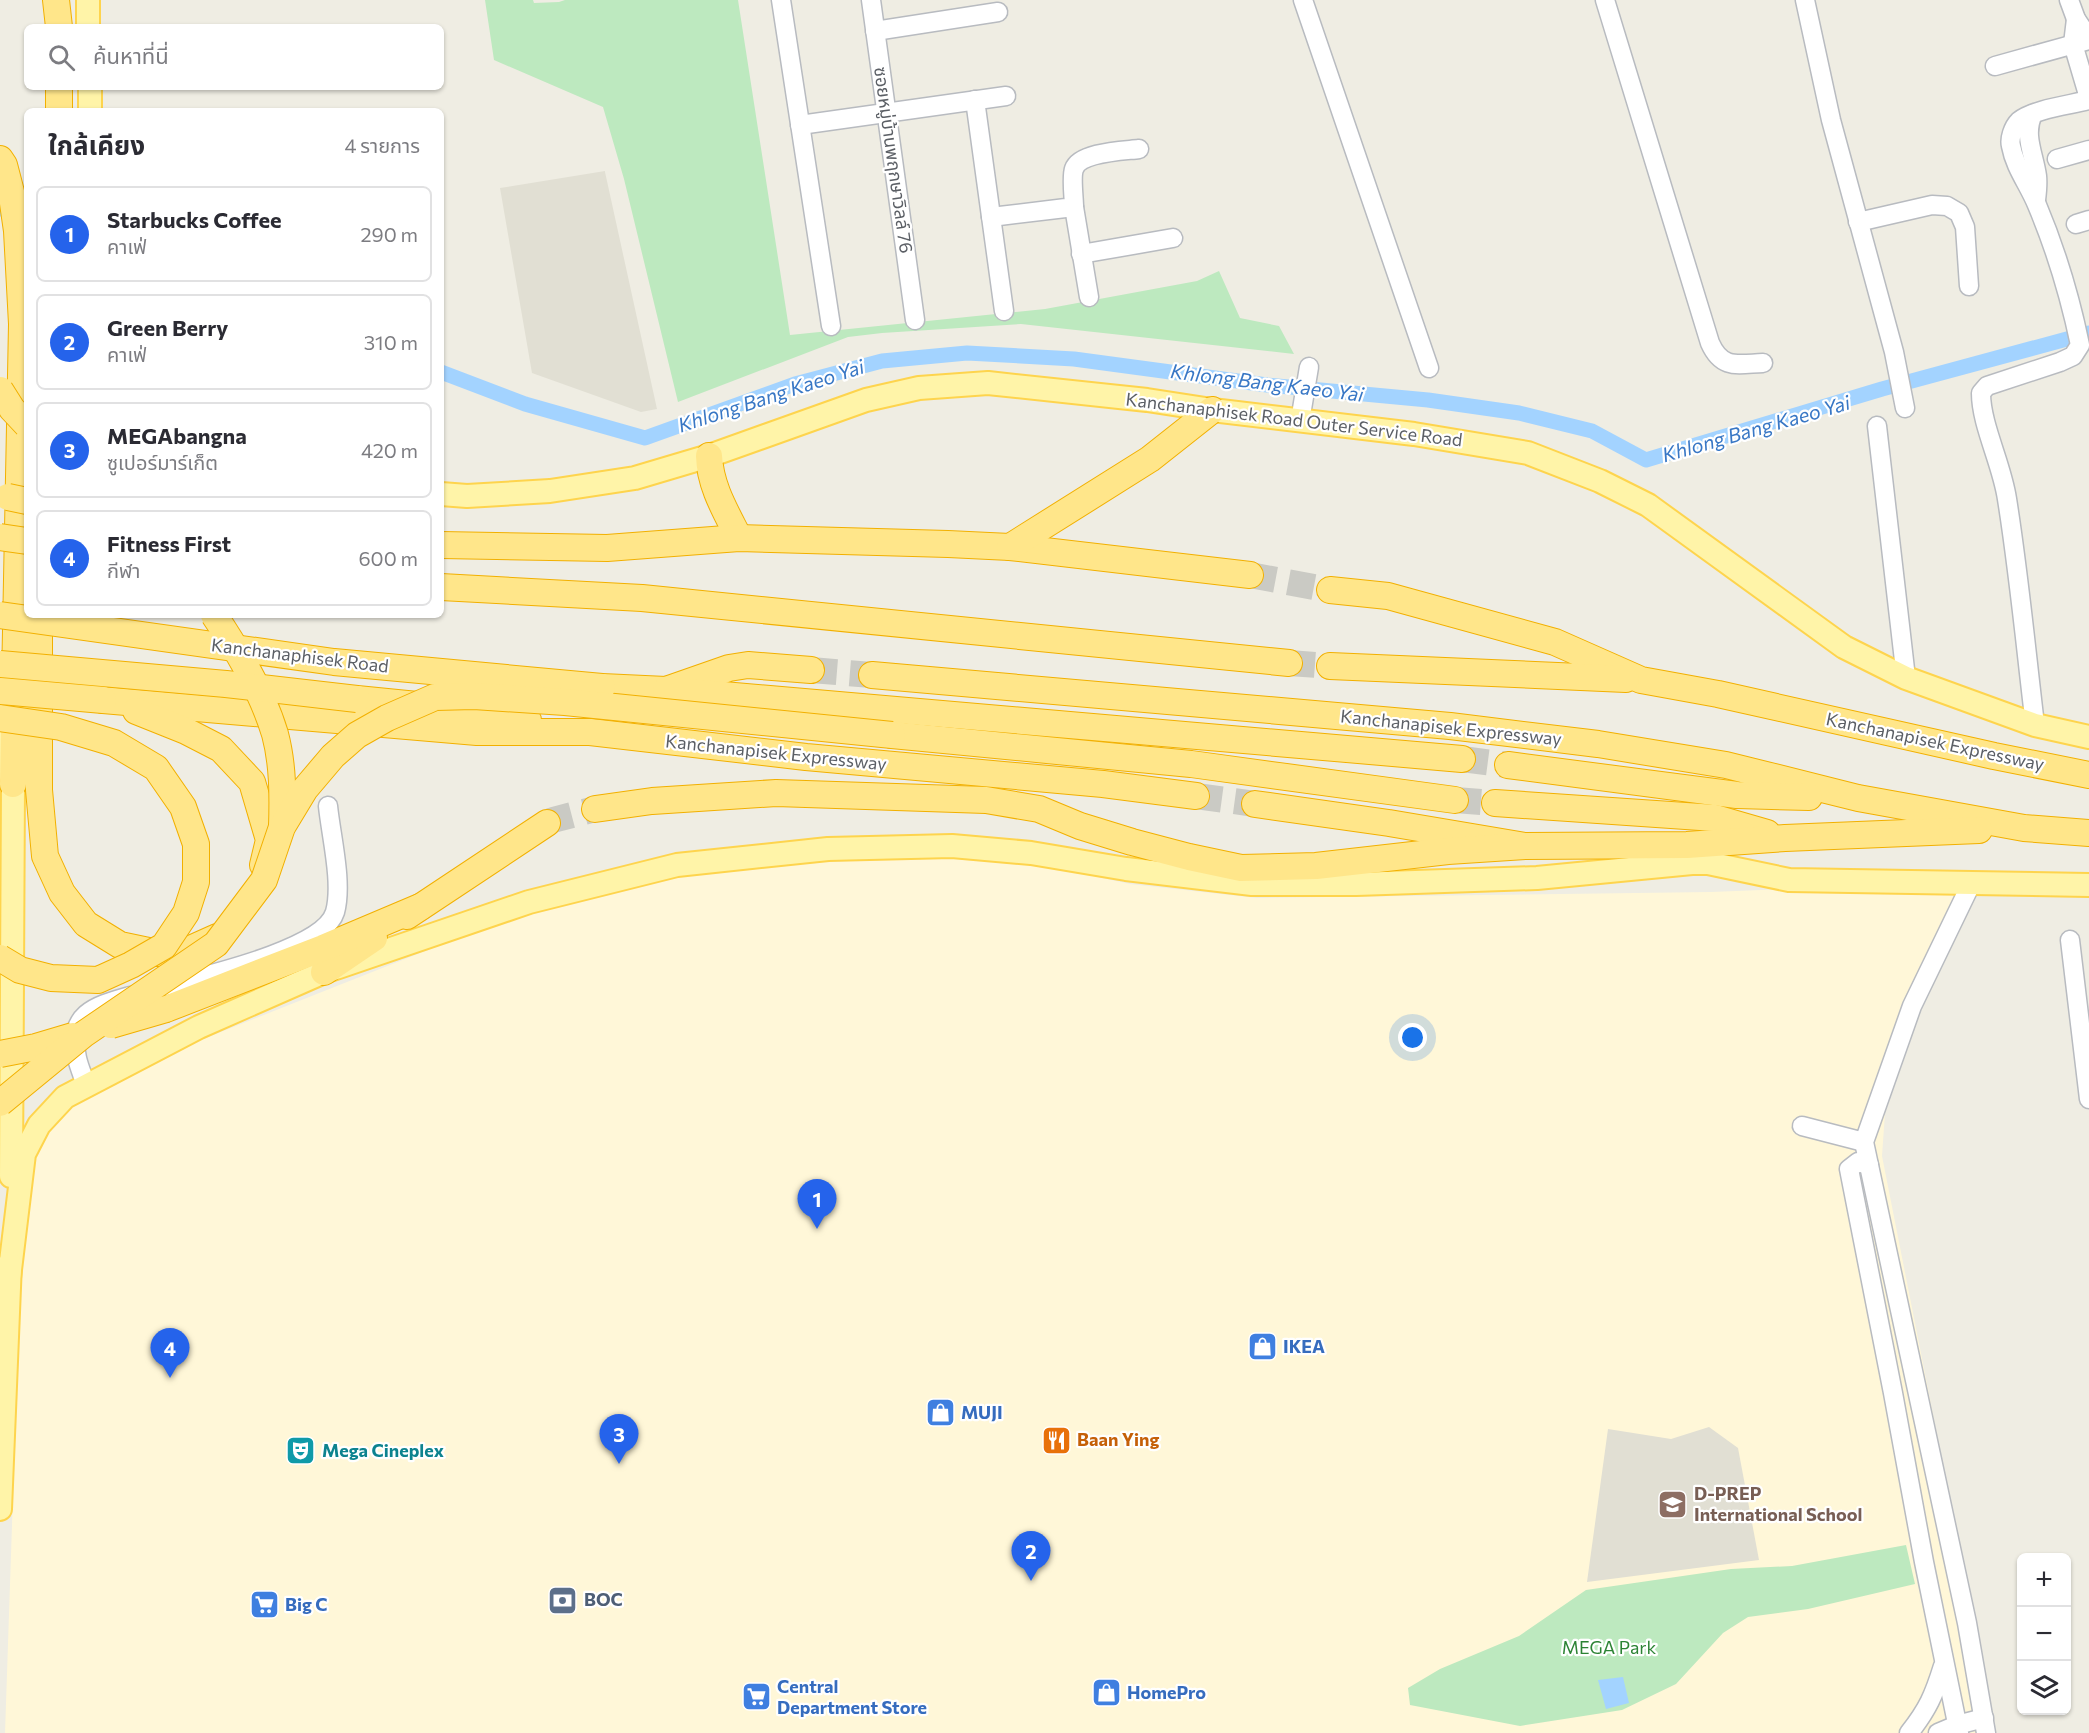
<!DOCTYPE html>
<html lang="th">
<meta charset="utf-8">
<style>
:root{--surface:#fff;--page:#f7f7f7;--text:#2b2b33;--muted:#7c7c81;--line:#e1e1e2;--accent:#2563eb}
body{margin:0;font-family:Commissioner,"Noto Sans Thai",sans-serif;background:var(--page);color:var(--text)}
.controls{position:absolute;right:18px;bottom:18px;display:grid;overflow:hidden;border-radius:9px;box-shadow:0 2px 4px #0004}
.controls button{width:54px;height:54px;display:grid;place-items:center;padding:0;border:0;border-bottom:2px solid var(--line);background:var(--surface);color:var(--text);font:30px sans-serif}
.you{position:absolute;left:1413px;top:1038px;width:21px;height:21px;margin:-15px;border:4px solid #fff;border-radius:50%;background:#1a73e8;box-shadow:0 0 0 9px #1a73e833}
.badge{display:grid;place-items:center;width:39px;height:39px;border-radius:50%;background:var(--accent);color:#fff;font-size:20px;font-weight:700}
.pin{position:absolute;translate:-50% -50px;filter:drop-shadow(0 2px 3px #0008)}
.pin::after{content:'';position:absolute;top:32px;width:21px;height:18px;background:inherit;clip-path:polygon(0 0,100% 0,50% 100%)}
.list{margin:0;padding:0;list-style:none}
h2{display:flex;justify-content:space-between;align-items:center;height:78px;margin:0;padding:0 24px;font-size:26px}
h2 small{font-size:20px;font-weight:400;color:var(--muted)}
.list li{display:grid;grid-template-columns:39px 1fr auto;gap:18px;align-items:center;box-sizing:border-box;height:96px;margin:0 12px 12px;padding:0 12px;border:2px solid var(--line);border-radius:9px}
.list b{display:block;font-size:22px;white-space:nowrap}
.list p{margin:0;font-size:20px;white-space:nowrap;color:var(--muted)}
.list em{font-size:20px;font-style:normal;color:var(--muted)}
.icon{flex:none;width:33px;height:33px;fill:none;stroke:currentColor;stroke-width:2;stroke-linecap:round;stroke-linejoin:round}
.map{position:relative;flex:none;width:2089px;height:1733px;overflow:hidden}
.search{position:absolute;background:var(--surface);box-shadow:0 2px 4px #0004;left:24px;top:24px;width:420px;height:66px;display:flex;align-items:center;gap:15px;box-sizing:border-box;padding:0 21px;border-radius:9px;color:var(--muted);font-size:22px}
.panel{position:absolute;background:var(--surface);box-shadow:0 2px 4px #0004;left:24px;top:108px;width:420px;height:510px;border-radius:9px}
.map>svg:first-child{display:block}
.commercial{fill:#fff7d8}
.education{fill:#e1dfd3}
.green{fill:#bde9bf}
.water{fill:#a3d3ff}
.lines{fill:none;stroke-linecap:round;stroke-linejoin:round}
.canal{stroke:#a3d3ff;stroke-width:15}
.highway-tunnel{stroke:#cacac4;stroke-width:26;stroke-dasharray:26 13;stroke-linecap:butt}
.minor-casing{stroke:#b8bbc0;stroke-width:21}
.major-casing{stroke:#fed44d;stroke-width:26}
.highway-casing{stroke:#f2b000;stroke-width:28}
.minor{stroke:#fff;stroke-width:18}
.major{stroke:#fff4a8;stroke-width:22}
.highway{stroke:#ffe68a;stroke-width:26}
.highway-bridge-casing{stroke:#f2b000;stroke-width:28;stroke-linecap:butt}
.highway-bridge{stroke:#ffe68a;stroke-width:26}
.labels{text-anchor:middle;stroke-width:4.5;stroke-linejoin:round;paint-order:stroke}
.street-label{font-size:18px;fill:#5b5f65;stroke:#fff}
.shop-label{font-size:18px;font-weight:bold;fill:#366cbe;stroke:#fff;text-anchor:start}
.food-label{font-size:18px;font-weight:bold;fill:#c56008;stroke:#fff;text-anchor:start}
.culture-label{font-size:18px;font-weight:bold;fill:#0d838f;stroke:#fff;text-anchor:start}
.education-label{font-size:18px;font-weight:bold;fill:#785e54;stroke:#fff;text-anchor:start}
.service-label{font-size:18px;font-weight:bold;fill:#4e5e75;stroke:#fff;text-anchor:start}
.park-label{font-size:18px;fill:#2c8334;stroke:#fff}
.water-label{font-size:20px;font-style:italic;fill:#3877c5;stroke:#fff}
</style>
<div class="map">
<svg width="2089" height="1733" viewBox="0 0 2089 1733">
<rect width="100%" height="100%" fill="#efede3"/>
<polygon class="commercial" points="1006,857 1130,884 1257,898 1711,892 1976,881 1888,1070 1882,1156 1996,1733 5,1733 23,1198 31,1158 43,1132 65,1109 183,1047 458,938 564,902 675,876 773,863"/>
<g class="education">
<polygon points="605,171 605,172 657,409 641,412 532,373 500,188"/>
<polygon points="1709,1427 1738,1448 1759,1560 1587,1582 1608,1429 1671,1439"/>
</g>
<g class="green">
<polygon points="485,0 533,0 534,3 559,2 565,0 738,0 790,335 1045,309 1197,281 1219,271 1240,318 1279,326 1294,354 1021,324 882,333 848,337 678,402 624,179 603,107 494,60"/>
<polygon points="1906,1545 1915,1584 1808,1609 1748,1617 1723,1633 1676,1684 1622,1710 1520,1726 1410,1705 1408,1688 1440,1669 1519,1636 1586,1590 1731,1569 1792,1566"/>
</g>
<polygon class="water" points="1623,1677 1629,1703 1606,1709 1598,1680"/>
<g class="lines">
<g class="canal">
<polyline points="0,209 27,206"/>
<polyline points="441,372 525,404 645,438 795,384 882,361 967,353 1074,359 1267,385 1428,400 1519,413 1592,431 1646,460 1882,389 2089,333"/>
</g>
<g class="highway-tunnel">
<polyline points="1250,575 1330,590"/>
<polyline points="1289,663 1330,666"/>
<polyline points="811,670 872,675"/>
<polyline points="1462,759 1508,765"/>
<polyline points="1196,796 1255,804"/>
<polyline points="1455,800 1495,803"/>
<polyline points="547,823 553,820 595,809"/>
</g>
<defs>
<g id="minor">
<polyline points="781,0 831,326"/>
<polyline points="871,0 915,320"/>
<polyline points="1303,0 1429,368"/>
<path d="M1605,0L1710,343C1722,370 1738,364 1763,363"/>
<polyline points="1805,0 1831,120 1894,352 1905,408"/>
<polyline points="2069,0 2076,19 2082,28"/>
<polyline points="2076,19 2073,44 2089,98"/>
<polyline points="875,31 998,12"/>
<polyline points="1995,66 2089,40"/>
<polyline points="975,100 1004,311"/>
<path d="M2033,114C2023,135 2034,154 2037,176C2038,184 2037,192 2036,200"/>
<polyline points="800,125 1006,96"/>
<polyline points="2057,159 2089,150"/>
<polyline points="1074,207 1089,297"/>
<path d="M991,217L1074,207C1074,198 1071,177 1074,169C1080,152 1123,151 1139,149"/>
<polyline points="1858,222 1932,205 1947,206 1959,213 1965,227 1969,286"/>
<polyline points="2076,224 2089,220"/>
<polyline points="1081,254 1173,238"/>
<polyline points="1300,421 1309,367"/>
<polyline points="1877,426 1906,678"/>
<path d="M2035,725C2026,650 2019,574 2007,499C2002,464 1981,425 1981,393L1987,386L2060,362L2073,356L2080,345C2070,297 2056,250 2037,205C2029,185 2015,168 2011,146C2009,139 2013,127 2019,121C2034,109 2070,105 2089,100"/>
<polyline points="1971,884 1912,1006 1864,1142 1967,1623 1986,1733"/>
<polyline points="2070,940 2089,1099"/>
<path d="M162,987C199,977 324,950 335,912C343,883 331,836 328,806"/>
<path d="M86,1085C83,1076 79,1067 77,1058C67,1013 95,1006 130,996"/>
<polyline points="1802,1126 1864,1142"/>
<polyline points="1869,1165 1858,1162 1849,1169 1893,1393 1924,1562 1959,1733"/>
<path d="M1909,1733C1928,1709 1934,1695 1943,1666"/>
<polyline points="1938,1733 1957,1725 1984,1718"/>
</g>
<g id="major">
<polyline points="88,0 88,27"/>
<polyline points="90,87 90,111"/>
<polyline points="441,494 467,496 550,491 635,478 709,456 866,400 919,388 988,383 1147,400 1212,410 1414,434 1528,453 1600,481 1648,505 1844,647 1906,678 2035,725 2089,737"/>
<polyline points="0,735 13,784 11,1176"/>
<polyline points="9,1278 24,1154 39,1125 65,1097 199,1027 324,972 529,902 677,865 828,849 952,846 1031,853 1126,869 1252,884 1356,884 1537,878 1692,863 1708,863 1789,880 2089,885"/>
<polyline points="0,1509 10,1263"/>
</g>
<g id="highway">
<polyline points="56,0 59,27"/>
<polyline points="59,111 59,87"/>
<polyline points="0,159 4,165 12,196 17,231 22,324 13,784"/>
<path d="M709,456C710,486 726,512 739,538"/>
<polyline points="441,545 607,548 739,538 948,544 1010,547 1250,575"/>
<polyline points="1010,547 1150,459 1212,410"/>
<polyline points="441,587 642,598 1289,663"/>
<polyline points="1330,590 1388,596 1555,642 1641,680 1718,694 1994,756 2089,775"/>
<polyline points="39,615 39,790 45,856 62,893 86,924 120,945 158,953 188,950 217,937"/>
<polyline points="1330,666 1626,679"/>
<polyline points="872,675 1450,726 1598,744 1726,765 1858,798 2024,828 2089,833"/>
<polyline points="602,687 666,690 729,668 748,665 811,670"/>
<polyline points="666,690 1462,759"/>
<polyline points="357,699 477,711 528,720"/>
<polyline points="103,700 477,732 590,732 806,757 1103,784 1196,796"/>
<polyline points="136,711 186,731 221,749 252,782 269,840 263,865"/>
<polyline points="892,735 1191,764 1455,800"/>
<polyline points="1508,765 1737,795 1809,797"/>
<polyline points="1495,803 1715,818 1767,833"/>
<polyline points="1255,804 1389,823 1525,846 1687,845 1785,838 1979,830"/>
<polyline points="595,809 652,801 776,793 986,800 1039,809 1080,826 1132,842 1189,857 1241,868 1316,866 1448,851 1525,846"/>
<polyline points="407,916 547,823"/>
<polyline points="324,972 374,938"/>
<polyline points="166,1009 323,948 420,907"/>
</g>
</defs>
<use href="#minor" class="minor-casing"/>
<use href="#major" class="major-casing"/>
<use href="#highway" class="highway-casing"/>
<use href="#minor" class="minor"/>
<use href="#major" class="major"/>
<use href="#highway" class="highway"/>
<defs>
<g id="highway-bridge">
<polyline points="0,390 12,409 27,425"/>
<polyline points="8,497 27,501"/>
<polyline points="0,537 27,541"/>
<polyline points="0,615 334,662 602,687"/>
<path d="M214,615C239,652 262,691 275,734C283,764 283,796 282,827"/>
<polyline points="0,664 226,684 357,699"/>
<polyline points="0,691 103,700"/>
<polyline points="0,718 61,727 114,743 156,768 183,807 196,844 196,882 186,913 164,946 131,965 98,980 51,978 20,970 0,958"/>
<polyline points="111,1025 166,1009"/>
<polyline points="0,1054 36,1047 73,1036"/>
<polyline points="0,1103 84,1034 216,944 264,880 282,827 305,789 333,756 357,735 387,718 435,697 474,696 565,702 892,735"/>
</g>
</defs>
<use href="#highway-bridge" class="highway-bridge-casing"/>
<use href="#highway-bridge" class="highway-bridge"/>
</g>
<defs>
<symbol id="shop-square" viewBox="-11 -11 22 22"><rect x="-9" y="-9" width="18" height="18" rx="4" fill="#3f7fe0" stroke="#fff"/><path d="M-5-2.5h2.3a2.7 3.5 0 0 1 5.4 0H5L5.5 6h-11ZM-1.5-2.5h3a1.5 2.3 0 0 0-3 0Z" fill="#fff"/></symbol>
<symbol id="restaurant-square" viewBox="-11 -11 22 22"><rect x="-9" y="-9" width="18" height="18" rx="4" fill="#e8710a" stroke="#fff"/><path d="M-5-6h1v4h1v-4h1v4h1v-4h1v5L-1.5 .5V6h-2V.5L-5-1ZM5-6V6H3V1.5H1.5Q1.5-4 5-6Z" fill="#fff"/></symbol>
<symbol id="theatre-square" viewBox="-11 -11 22 22"><rect x="-9" y="-9" width="18" height="18" rx="4" fill="#0f9aa8" stroke="#fff"/><path d="M-5-5.5Q0-4 5-5.5V0Q5 5 0 6Q-5 5-5 0ZM-3.3-2.5H-1v1.5H-3.3ZM1-2.5H3.3v1.5H1ZM-2.8 1Q0 5.5 2.8 1Z" fill="#fff"/></symbol>
<symbol id="school-square" viewBox="-11 -11 22 22"><rect x="-9" y="-9" width="18" height="18" rx="4" fill="#8d6e63" stroke="#fff"/><path d="M0-5L7-2L0 1L-7-2ZM-4 1L0 2.5L4 1V4Q0 6-4 4Z" fill="#fff"/></symbol>
<symbol id="bank-square" viewBox="-11 -11 22 22"><rect x="-9" y="-9" width="18" height="18" rx="4" fill="#5c6f8a" stroke="#fff"/><path d="M-6-4H6V4H-6ZM0-2.3a2.3 2.3 0 1 0 0 4.6a2.3 2.3 0 1 0 0-4.6Z" fill="#fff"/></symbol>
<symbol id="supermarket-square" viewBox="-11 -11 22 22"><rect x="-9" y="-9" width="18" height="18" rx="4" fill="#3f7fe0" stroke="#fff"/><path d="M-6-5.5h2.5l.6 2H6L4.5 2H-2.5L-4.4-4H-6ZM-1.5 3.2a1.3 1.3 0 1 0 .1 0ZM3 3.2a1.3 1.3 0 1 0 .1 0Z" fill="#fff"/></symbol>
</defs>
<g fill-rule="evenodd">
<use href="#shop-square" x="1246" y="1330" width="33" height="33"/>
<use href="#shop-square" x="924" y="1396" width="33" height="33"/>
<use href="#restaurant-square" x="1040" y="1424" width="33" height="33"/>
<use href="#theatre-square" x="284" y="1434" width="33" height="33"/>
<use href="#school-square" x="1656" y="1488" width="33" height="33"/>
<use href="#bank-square" x="546" y="1584" width="33" height="33"/>
<use href="#supermarket-square" x="248" y="1588" width="33" height="33"/>
<use href="#shop-square" x="1090" y="1676" width="33" height="33"/>
<use href="#supermarket-square" x="740" y="1680" width="33" height="33"/>
</g>
<g class="labels">
<g class="street-label">
<text transform="translate(893 160) rotate(82)" y="6">ซอยหมู่บ้านพฤกษาวิลล์ 76</text>
<text transform="translate(1294 420) rotate(7)" y="6">Kanchanaphisek Road Outer Service Road</text>
<text transform="translate(300 656) rotate(7)" y="6">Kanchanaphisek Road</text>
<text transform="translate(1451 728) rotate(6)" y="6">Kanchanapisek Expressway</text>
<text transform="translate(1935 742) rotate(12)" y="6">Kanchanapisek Expressway</text>
<text transform="translate(776 753) rotate(6)" y="6">Kanchanapisek Expressway</text>
</g>
<g class="shop-label">
<text x="1283" y="1353">IKEA</text>
<text x="961" y="1419">MUJI</text>
<text x="285" y="1611">Big C</text>
<text x="777" y="1693">Central<tspan x="777" dy="21">Department Store</tspan></text>
<text x="1127" y="1699">HomePro</text>
</g>
<g class="food-label">
<text x="1077" y="1446">Baan Ying</text>
</g>
<g class="culture-label">
<text x="322" y="1457">Mega Cineplex</text>
</g>
<g class="education-label">
<text x="1694" y="1500">D-PREP<tspan x="1694" dy="21">International School</tspan></text>
</g>
<g class="service-label">
<text x="584" y="1606">BOC</text>
</g>
<g class="park-label">
<text x="1609" y="1654">MEGA Park</text>
</g>
<g class="water-label">
<text transform="translate(1267 383) rotate(7)" y="7">Khlong Bang Kaeo Yai</text>
<text transform="translate(771 396) rotate(-18)" y="7">Khlong Bang Kaeo Yai</text>
<text transform="translate(1756 429) rotate(-16)" y="7">Khlong Bang Kaeo Yai</text>
</g>
</g>
</svg>
<div class="controls">
<button>+</button>
<button>−</button>
<button><svg class="icon" aria-label="layers" viewBox="0 0 24 24"><path d="M12 4l9 5-9 5-9-5zM3 14l9 5 9-5"/></svg></button>
</div>
<div class="you"></div>
<div class="pin badge" style="left:817px;top:1229px">1</div>
<div class="pin badge" style="left:1031px;top:1581px">2</div>
<div class="pin badge" style="left:619px;top:1464px">3</div>
<div class="pin badge" style="left:170px;top:1378px">4</div>
<div class="search"><svg class="icon" aria-label="search" viewBox="0 0 24 24"><circle cx="10" cy="10" r="6"/><path d="M15 15l6 6"/></svg>ค้นหาที่นี่</div>
<section class="panel">
<h2>ใกล้เคียง<small>4 รายการ</small></h2>
<ul class="list">
<li><span class="badge">1</span><div><b>Starbucks Coffee</b><p>คาเฟ่</p></div><em>290 m</em></li>
<li><span class="badge">2</span><div><b>Green Berry</b><p>คาเฟ่</p></div><em>310 m</em></li>
<li><span class="badge">3</span><div><b>MEGAbangna</b><p>ซูเปอร์มาร์เก็ต</p></div><em>420 m</em></li>
<li><span class="badge">4</span><div><b>Fitness First</b><p>กีฬา</p></div><em>600 m</em></li>
</ul>
</section>
</div>
